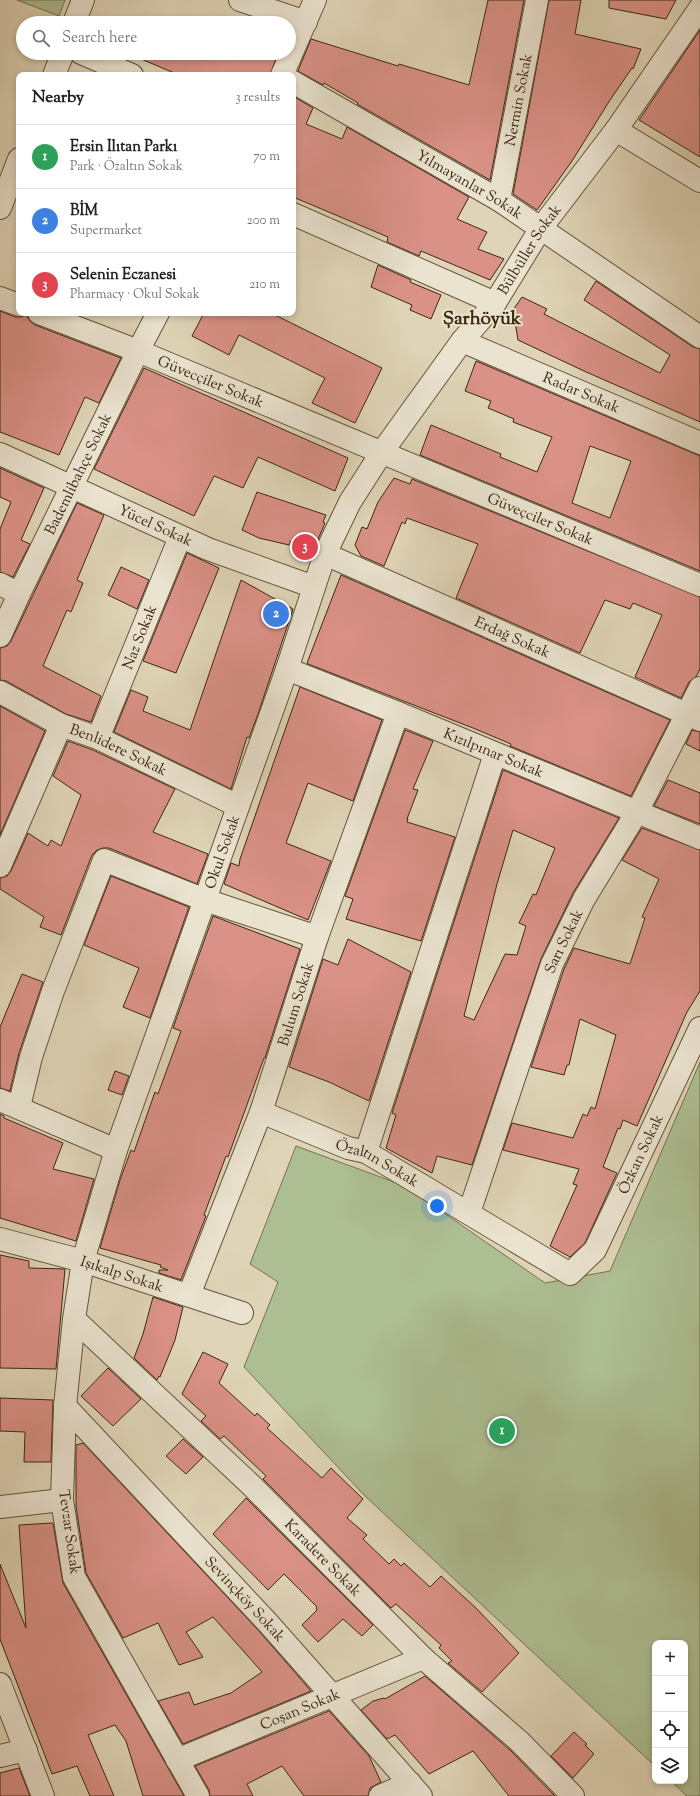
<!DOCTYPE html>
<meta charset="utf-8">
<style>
:root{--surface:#fff;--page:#f6f6f6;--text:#222;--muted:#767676;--line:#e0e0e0;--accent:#1a73e8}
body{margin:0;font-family:"Sorts Mill Goudy",serif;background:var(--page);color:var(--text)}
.controls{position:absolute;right:12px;bottom:12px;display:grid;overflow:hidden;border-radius:8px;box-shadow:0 2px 6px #0003}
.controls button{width:36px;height:36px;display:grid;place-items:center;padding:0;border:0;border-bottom:1px solid var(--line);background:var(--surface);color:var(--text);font:20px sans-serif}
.you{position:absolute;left:437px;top:1206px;width:14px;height:14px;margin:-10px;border:3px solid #fff;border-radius:50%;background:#1a73e8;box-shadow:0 0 0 6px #1a73e833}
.badge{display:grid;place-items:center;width:26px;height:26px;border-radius:50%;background:var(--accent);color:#fff;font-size:13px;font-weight:700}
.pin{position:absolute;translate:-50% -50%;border:2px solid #fff;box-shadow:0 1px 4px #0006}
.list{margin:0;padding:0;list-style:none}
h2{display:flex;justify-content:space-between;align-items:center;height:52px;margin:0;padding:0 16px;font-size:17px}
h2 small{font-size:13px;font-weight:400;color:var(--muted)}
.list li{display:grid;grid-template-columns:26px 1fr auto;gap:12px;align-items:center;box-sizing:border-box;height:64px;padding:0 16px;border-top:1px solid var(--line)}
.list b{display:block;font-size:15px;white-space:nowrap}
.list p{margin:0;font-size:13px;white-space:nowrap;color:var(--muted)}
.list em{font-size:13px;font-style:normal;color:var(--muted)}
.icon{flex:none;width:22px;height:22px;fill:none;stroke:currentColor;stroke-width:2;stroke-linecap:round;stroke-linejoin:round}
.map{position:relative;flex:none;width:700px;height:1796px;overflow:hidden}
.search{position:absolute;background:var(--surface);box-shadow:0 2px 6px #0003;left:16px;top:16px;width:280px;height:44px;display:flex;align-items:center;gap:10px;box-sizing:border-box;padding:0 14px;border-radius:22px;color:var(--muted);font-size:15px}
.panel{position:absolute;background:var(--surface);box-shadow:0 2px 6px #0003;left:16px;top:72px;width:280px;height:244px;border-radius:8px}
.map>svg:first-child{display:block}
.green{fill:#adbe92;stroke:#757350}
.building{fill:#da9187;stroke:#3d280e;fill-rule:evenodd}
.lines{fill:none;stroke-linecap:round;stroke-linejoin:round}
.street-casing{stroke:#665338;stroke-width:24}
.street{stroke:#eae3d0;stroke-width:22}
.labels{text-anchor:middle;stroke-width:4;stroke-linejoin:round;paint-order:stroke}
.street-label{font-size:15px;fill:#3d280e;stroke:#eae3d0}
.district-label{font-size:19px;font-weight:bold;fill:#3d280e;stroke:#eae3d0}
</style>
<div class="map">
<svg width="700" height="1796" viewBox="0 0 700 1796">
<rect width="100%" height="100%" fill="#dfd4b7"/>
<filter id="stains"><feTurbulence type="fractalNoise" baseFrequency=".005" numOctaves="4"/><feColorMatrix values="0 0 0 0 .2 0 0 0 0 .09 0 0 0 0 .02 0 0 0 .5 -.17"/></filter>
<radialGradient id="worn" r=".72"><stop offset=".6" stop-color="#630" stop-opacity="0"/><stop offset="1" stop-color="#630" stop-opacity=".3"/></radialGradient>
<g class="green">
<polygon points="17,0 65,0 59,16"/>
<polygon points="700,1062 700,1796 687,1796 671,1781 685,1781 685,1643 655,1643 655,1766 364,1495 244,1367 278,1282 250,1264 296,1146 405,1186 545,1283 610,1271"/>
</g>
<g class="building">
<polygon points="488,0 524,0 490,180 357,104 358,103 324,83 323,85 298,71 311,39 398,66 399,64 469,85"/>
<polygon points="549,0 581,0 575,34 641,49 633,69 632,68 610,100 572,161 537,210 513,194"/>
<polygon points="609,0 676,0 666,19 609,8"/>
<polygon points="700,30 700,157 639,120"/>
<polygon points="127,53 278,53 270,75 179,75"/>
<polygon points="293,96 313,108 306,124 342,139 347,127 469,197 457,219 487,232 478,249 504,259 490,280 421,251 419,256 387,242 388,237 293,197"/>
<polygon points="378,265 411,280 410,282 441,295 431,319 410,310 412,305 371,287"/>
<polygon points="596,281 693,347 700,349 700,422 584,371 518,340 513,310 522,297 547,309 544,314 660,373 670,355 584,300"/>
<polygon points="0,311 15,317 21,317 26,315 30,321 35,325 121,358 99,403 85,397 59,455 0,432"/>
<polygon points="204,313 271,313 382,368 355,423 312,403 325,378 239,335 229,355 192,336"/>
<path d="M476,361L700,456V571L420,455L431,425L501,454L500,457L537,472L552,437L513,422L514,419L488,408L491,401L465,391ZM590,446L631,461L610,518L572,503Z"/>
<polygon points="144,368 348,458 335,491 258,457 243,488 214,476 194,516 94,469"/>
<polygon points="0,468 44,488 21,540 30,544 13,577 0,572 0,529 11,502 0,497"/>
<polygon points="394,478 410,484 412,479 700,597 700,669 696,677 689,682 681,698 635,677 662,615 633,603 630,609 605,600 580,653 456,598 478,544 407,518 405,524 402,522 384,566 361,556 355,545 362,527 367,529 378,502"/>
<polygon points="257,492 326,515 323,522 325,523 316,544 314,543 312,548 301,542 299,546 291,541 289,545 259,538 242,530"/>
<polygon points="77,503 104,515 77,580 83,583 71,612 67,610 43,666 101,696 91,722 66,714 6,681 0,680 0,648 7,646 11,641"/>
<polygon points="187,553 219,568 176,673 143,661"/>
<polygon points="121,567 149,580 137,609 108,595"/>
<polygon points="341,575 670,720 631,796 510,746 511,744 473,728 308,664 307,663"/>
<polygon points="241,580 293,609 258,714 249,738 247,737 231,789 114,732 131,690 148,697 143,711 190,730"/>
<polygon points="300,687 382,720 353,801 308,783 286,843 331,861 308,920 224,884 231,863 239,866 240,859"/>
<polygon points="0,706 45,731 0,835"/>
<polygon points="405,730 433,741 413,789 418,790 407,819 408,819 407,822 455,837 421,941 346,919 353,899 345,896"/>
<polygon points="692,730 700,732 700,751 686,744"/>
<polygon points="68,741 93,750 175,789 153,832 208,854 197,884 109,848 103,848 97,850 92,855 61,935 40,927 44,917 0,889 0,878 7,876 11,871 28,833 48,846 51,840 61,846 81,795 53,776"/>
<path d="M503,770L619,818L573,893L541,959L472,1165L437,1156L432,1173L386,1148L396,1115L392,1113ZM513,830L555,848L536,895L533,894L519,923L526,926L517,955L505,954L474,1020L464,1016L497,884Z"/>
<polygon points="668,780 700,793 700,824 654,806"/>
<polygon points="642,828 700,850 700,991 687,1012 637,1126 623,1120 620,1129 618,1128 603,1167 617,1173 585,1243 570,1257 550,1246 577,1185 573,1184 579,1169 503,1150 512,1123 573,1138 583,1114 587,1116 591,1107 595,1109 616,1035 580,1019 569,1065 567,1065 564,1075 531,1067 564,969 574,948 630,964 645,918 642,917 659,879 622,860"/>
<polygon points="111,876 189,907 150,1018 123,1007 139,968 84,945"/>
<polygon points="213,916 300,949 265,1058 264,1058 228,1157 226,1156 204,1215 206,1216 181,1280 159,1273 159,1270 168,1270 160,1267 161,1265 100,1248 120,1180 131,1150 134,1152 155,1092 158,1094 181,1031 173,1028"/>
<polygon points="348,939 411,972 369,1101 329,1082 289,1067 323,959 338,965"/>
<polygon points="22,974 43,982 19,1053 10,1091 0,1088 0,1027"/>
<polygon points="115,1071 129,1076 122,1095 108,1090"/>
<polygon points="0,1114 4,1116 4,1118 63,1143 53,1169 94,1179 76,1241 0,1218"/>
<polygon points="0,1255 29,1261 29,1268 65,1269 56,1369 0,1368"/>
<polygon points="153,1297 183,1307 175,1340 160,1377 159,1376 157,1380 134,1358 143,1334"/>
<polygon points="203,1352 228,1364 219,1383 255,1416 257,1413 270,1425 267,1428 322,1478 331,1468 363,1499 347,1518 367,1535 363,1539 389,1564 394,1559 401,1566 404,1563 430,1587 441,1576 476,1608 519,1653 482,1692 448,1663 452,1661 439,1648 441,1645 396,1604 391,1608 263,1479 266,1476 224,1436 220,1439 201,1421 206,1416 182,1394"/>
<polygon points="108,1368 141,1399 113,1426 81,1396"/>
<polygon points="0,1398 53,1400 51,1462 24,1462 25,1432 0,1431"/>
<polygon points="183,1439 203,1457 186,1474 166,1456"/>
<polygon points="83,1443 259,1631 311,1691 183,1744 158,1701 189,1692 194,1705 231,1693 262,1672 213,1617 186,1632 203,1657 179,1665 158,1623 123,1638 86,1573 76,1506 76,1445"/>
<polygon points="246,1498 373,1625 362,1636 343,1619 318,1642 302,1625 317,1610 316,1608 317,1607 284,1574 268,1590 213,1534"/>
<polygon points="53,1523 63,1583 184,1796 143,1796 126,1741 115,1725 88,1735 114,1796 90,1796 77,1766 52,1774 0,1639 0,1564 26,1628 19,1525"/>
<polygon points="425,1676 510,1750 555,1796 509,1796 473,1751 429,1774 395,1735 387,1739 361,1710 373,1701 384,1698 385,1699"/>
<polygon points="329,1711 369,1756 381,1782 370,1788 368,1796 304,1796 282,1766 247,1784 253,1796 210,1796 209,1790 195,1766"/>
<polygon points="574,1732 587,1744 585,1745 594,1754 573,1778 551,1756"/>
<polygon points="19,1768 30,1796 0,1796 0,1773"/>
</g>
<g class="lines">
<defs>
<g id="street">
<polyline points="240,0 306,22"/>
<polyline points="74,23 83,0"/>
<polyline points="81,53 132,75"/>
<polyline points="54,75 63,53"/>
<polyline points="282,75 315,0"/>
<path id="s1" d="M293,82L499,200L700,337"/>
<polyline points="616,130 700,181"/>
<path id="s2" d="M499,200L537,0"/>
<polyline points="0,208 19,159"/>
<polyline points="293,214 495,303"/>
<polyline points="0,298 19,305"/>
<path id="s3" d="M39,313L138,351L700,585"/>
<path id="s4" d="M462,341L700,443"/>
<path id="s5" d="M0,454L208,549L314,587"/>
<path id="s6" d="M325,554L700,720"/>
<polyline points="0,584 19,594"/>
<path id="s7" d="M0,636L19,594L138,351L158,313"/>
<path id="s8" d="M287,669L398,713L700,838"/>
<path id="s9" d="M0,692L61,725L98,738L238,806"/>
<path id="s10" d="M98,738L180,537"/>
<polyline points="0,866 61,725"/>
<polyline points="0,1100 116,1150"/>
<polyline points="19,1107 31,1057 53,991 104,860 205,900 317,937"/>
<path id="s11" d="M261,1112L348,1148L366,1152L570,1274L595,1250L700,1028"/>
<polyline points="366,1152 495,754"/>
<path id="s12" d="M469,1213L552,964L584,899L637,812L700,688"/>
<path id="s13" d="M0,1239L83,1261L242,1313"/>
<path id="s14" d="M189,1295L261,1112L317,937L398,713"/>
<path id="s15" d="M74,1319L251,1485L423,1658L519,1741L573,1796"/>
<path id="s16" d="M65,1406L268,1623L421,1796"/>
<polyline points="0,1507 62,1500"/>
<polyline points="0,1684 43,1796"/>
<polyline points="0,1756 26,1750"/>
<path id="s17" d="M177,1760L423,1658"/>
<path id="s18" d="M198,1796L74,1577L62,1500L65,1406L74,1319L83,1261L116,1150L287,669L325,554L350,502L382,452L462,341L495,303L541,228L616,130L700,8"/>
<polyline points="380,1796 410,1783"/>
</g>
</defs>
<use href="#street" class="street-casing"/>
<use href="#street" class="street"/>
</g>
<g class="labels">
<g class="street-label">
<text dy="5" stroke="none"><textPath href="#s2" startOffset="102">Nermin Sokak</textPath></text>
<text dy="5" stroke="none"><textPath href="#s1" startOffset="204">Yılmayanlar Sokak</textPath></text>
<text dy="5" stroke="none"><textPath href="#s18" startOffset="1685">Bülbüller Sokak</textPath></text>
<text dy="5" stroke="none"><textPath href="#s3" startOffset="185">Güvecçiler Sokak</textPath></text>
<text dy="5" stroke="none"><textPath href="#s4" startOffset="130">Radar Sokak</textPath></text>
<text dy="5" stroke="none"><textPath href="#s7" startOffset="180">Bademlibahçe Sokak</textPath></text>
<text dy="5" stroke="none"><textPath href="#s3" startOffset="542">Güveçciler Sokak</textPath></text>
<text dy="5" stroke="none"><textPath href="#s5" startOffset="171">Yücel Sokak</textPath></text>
<text dy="5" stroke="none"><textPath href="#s10" startOffset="109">Naz Sokak</textPath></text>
<text dy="5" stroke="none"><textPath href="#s6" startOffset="205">Erdağ Sokak</textPath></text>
<text dy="5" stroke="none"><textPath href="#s9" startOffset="132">Benlidere Sokak</textPath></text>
<text dy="5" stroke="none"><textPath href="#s8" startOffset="223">Kızılpınar Sokak</textPath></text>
<text dy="5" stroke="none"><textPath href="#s18" startOffset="1002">Okul Sokak</textPath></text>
<text dy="5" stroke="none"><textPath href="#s12" startOffset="288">Sarı Sokak</textPath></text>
<text dy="5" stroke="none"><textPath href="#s14" startOffset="310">Bulum Sokak</textPath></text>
<text dy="5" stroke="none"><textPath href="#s11" startOffset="491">Özkan Sokak</textPath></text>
<text dy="5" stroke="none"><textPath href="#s11" startOffset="127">Özaltın Sokak</textPath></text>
<text dy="5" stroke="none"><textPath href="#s13" startOffset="127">Işıkalp Sokak</textPath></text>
<text transform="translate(70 1532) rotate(82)" y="5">Tevzar Sokak</text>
<text dy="5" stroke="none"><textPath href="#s15" startOffset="345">Karadere Sokak</textPath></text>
<text dy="5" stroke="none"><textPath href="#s16" startOffset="264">Sevinçköy Sokak</textPath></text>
<text dy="5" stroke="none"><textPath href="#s17" startOffset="133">Coşan Sokak</textPath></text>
</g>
<g class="district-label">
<text x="482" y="324">Şarhöyük</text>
</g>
</g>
<rect width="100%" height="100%" filter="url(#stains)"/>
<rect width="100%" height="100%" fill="url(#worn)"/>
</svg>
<div class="controls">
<button>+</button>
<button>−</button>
<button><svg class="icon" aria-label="locate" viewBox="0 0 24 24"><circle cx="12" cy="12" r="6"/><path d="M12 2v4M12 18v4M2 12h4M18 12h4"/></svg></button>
<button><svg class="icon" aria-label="layers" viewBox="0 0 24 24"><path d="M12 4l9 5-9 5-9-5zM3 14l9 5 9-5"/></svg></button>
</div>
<div class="you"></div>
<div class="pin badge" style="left:502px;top:1431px;background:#2e9e5b">1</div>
<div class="pin badge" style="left:276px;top:614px;background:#3f7fe0">2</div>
<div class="pin badge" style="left:305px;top:547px;background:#e0444e">3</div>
<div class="search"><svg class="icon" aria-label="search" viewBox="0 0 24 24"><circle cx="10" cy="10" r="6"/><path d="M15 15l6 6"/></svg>Search here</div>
<section class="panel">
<h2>Nearby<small>3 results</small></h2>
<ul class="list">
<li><span class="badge" style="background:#2e9e5b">1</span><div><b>Ersin Ilıtan Parkı</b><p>Park · Özaltın Sokak</p></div><em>70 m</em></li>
<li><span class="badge" style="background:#3f7fe0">2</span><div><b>BİM</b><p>Supermarket</p></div><em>200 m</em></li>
<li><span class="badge" style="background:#e0444e">3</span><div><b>Selenin Eczanesi</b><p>Pharmacy · Okul Sokak</p></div><em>210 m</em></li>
</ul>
</section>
</div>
